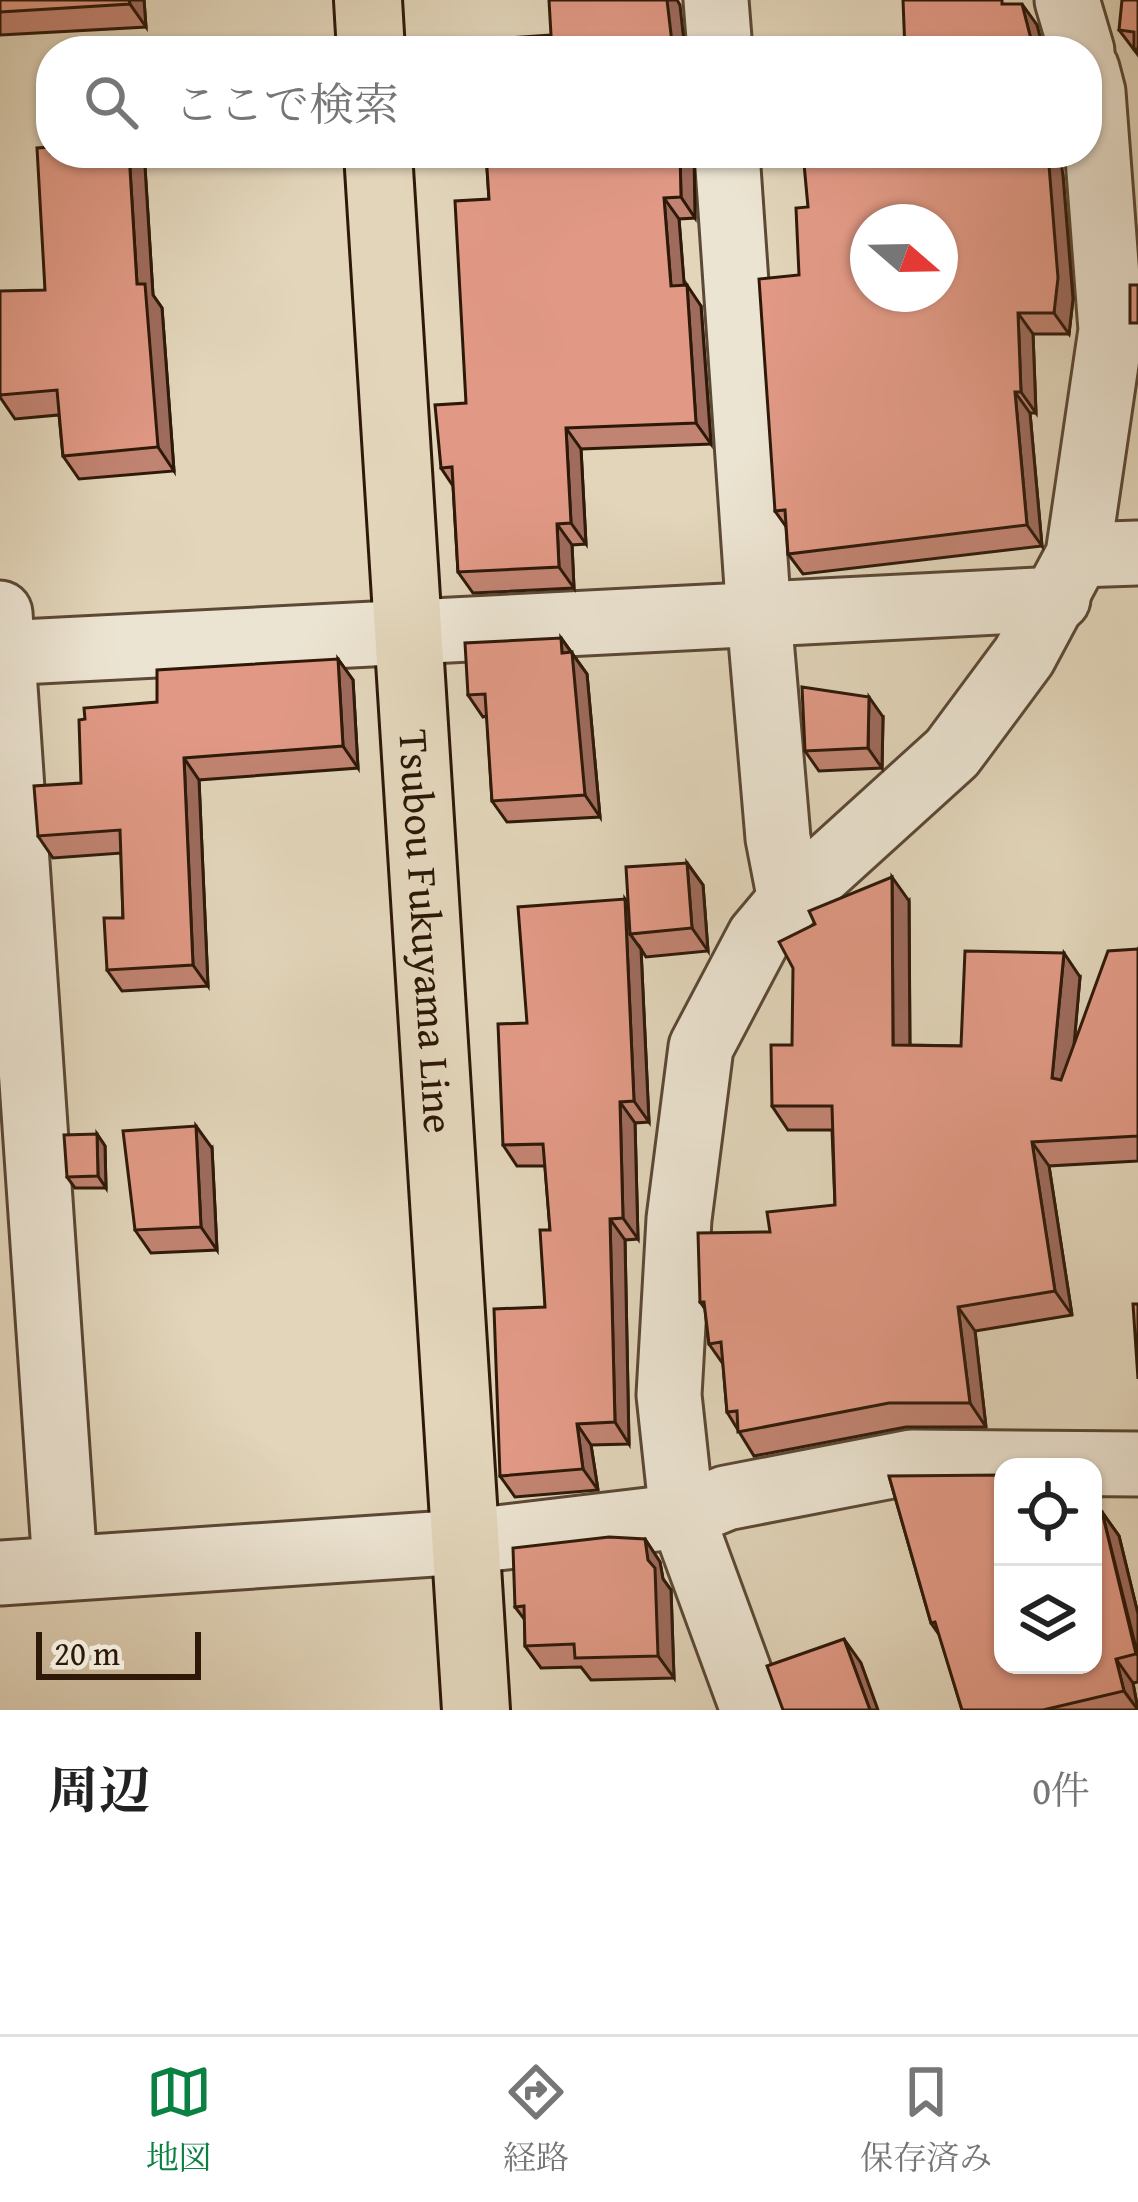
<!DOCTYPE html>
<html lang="ja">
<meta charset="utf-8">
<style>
:root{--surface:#fff;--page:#f2f2f2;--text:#222;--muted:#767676;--line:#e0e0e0;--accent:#0b8043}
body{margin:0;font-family:"Gentium Book Plus","Noto Serif JP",serif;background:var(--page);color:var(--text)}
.controls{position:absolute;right:36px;bottom:36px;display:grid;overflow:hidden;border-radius:24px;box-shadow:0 3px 9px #0004}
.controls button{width:108px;height:108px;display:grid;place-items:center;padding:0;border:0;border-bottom:3px solid var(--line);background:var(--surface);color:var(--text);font:60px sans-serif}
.compass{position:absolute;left:850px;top:204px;width:108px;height:108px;border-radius:50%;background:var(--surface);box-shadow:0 3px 9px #0004;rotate:110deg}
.scale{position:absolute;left:36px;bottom:30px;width:165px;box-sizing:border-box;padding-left:12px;border:6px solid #2e1909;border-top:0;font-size:33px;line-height:42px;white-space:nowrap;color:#2e1909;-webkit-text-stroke:9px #ece4d2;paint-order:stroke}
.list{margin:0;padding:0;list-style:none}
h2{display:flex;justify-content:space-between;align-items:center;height:156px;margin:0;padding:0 48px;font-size:51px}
h2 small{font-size:39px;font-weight:400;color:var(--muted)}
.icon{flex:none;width:66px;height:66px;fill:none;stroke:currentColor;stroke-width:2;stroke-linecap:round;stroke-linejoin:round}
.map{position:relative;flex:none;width:1138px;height:1710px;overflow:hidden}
.search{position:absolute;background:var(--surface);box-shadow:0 3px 9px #0004;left:36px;right:36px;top:36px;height:132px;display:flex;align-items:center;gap:30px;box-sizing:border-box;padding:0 42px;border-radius:48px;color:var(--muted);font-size:45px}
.sheet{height:324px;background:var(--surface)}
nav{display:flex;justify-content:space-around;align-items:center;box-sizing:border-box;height:168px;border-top:3px solid var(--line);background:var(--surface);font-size:33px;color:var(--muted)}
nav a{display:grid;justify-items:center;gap:6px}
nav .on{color:var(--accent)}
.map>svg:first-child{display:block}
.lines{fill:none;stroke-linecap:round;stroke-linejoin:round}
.minor-casing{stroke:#5b4835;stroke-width:69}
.major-casing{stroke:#2e1909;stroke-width:72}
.minor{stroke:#ece4d2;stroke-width:63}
.major{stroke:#e2d5ba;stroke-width:66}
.wall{fill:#c28472;stroke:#2e1909;stroke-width:3}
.shaded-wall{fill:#9e6b5d;stroke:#2e1909;stroke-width:3}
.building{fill:#e19985;stroke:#2e1909;stroke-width:3;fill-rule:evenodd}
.labels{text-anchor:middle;stroke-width:9;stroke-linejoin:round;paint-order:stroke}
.street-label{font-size:42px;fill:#2e1909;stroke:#ece4d2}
</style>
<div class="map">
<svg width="1138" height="1710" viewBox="0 0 1138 1710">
<rect width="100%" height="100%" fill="#e2d5ba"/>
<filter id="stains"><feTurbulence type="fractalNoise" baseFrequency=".00167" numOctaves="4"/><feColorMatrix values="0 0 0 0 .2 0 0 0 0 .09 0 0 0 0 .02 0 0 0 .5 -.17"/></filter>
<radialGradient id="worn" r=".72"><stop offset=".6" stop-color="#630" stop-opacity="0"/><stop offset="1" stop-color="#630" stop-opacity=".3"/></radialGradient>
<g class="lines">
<defs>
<g id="minor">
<polyline points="716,0 720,51"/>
<polyline points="1067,0 1082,51"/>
<polyline points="727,153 759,616 778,838 790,900"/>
<polyline points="1078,555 1138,553"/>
<polyline points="0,613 65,1566"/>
<polyline points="0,653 1058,599"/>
<polyline points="0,1573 464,1542 682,1516 726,1498 912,1462 1138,1464"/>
<polyline points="753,1710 682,1516 669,1395 679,1219 701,1047 759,937 790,900 952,753 1024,656 1078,555 1111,330 1093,92 1087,69"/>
</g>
<g id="major">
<polyline points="368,0 371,51"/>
<path id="s1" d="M378,153L476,1710"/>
</g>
</defs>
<use href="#minor" class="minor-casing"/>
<use href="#major" class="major-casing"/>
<use href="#minor" class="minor"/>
<use href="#major" class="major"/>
</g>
<g class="wall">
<polygon points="0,0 144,0 146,27 0,35"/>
<polygon points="1138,0 1138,55 1119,30"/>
<polygon points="51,153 135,153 145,167 153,295 162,308 174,471 79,479 63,456 59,415 15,419 0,397 45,290"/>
<polygon points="486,153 694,153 695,218 679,219 684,285 701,306 711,444 581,449 586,544 572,545 574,588 473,593 458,572 453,486 441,468 466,403 489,199"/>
<polygon points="1063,176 1073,299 1069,334 1033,334 1036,413 1030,413 1042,546 803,574 788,554 787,528 775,511 808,207"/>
<polygon points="561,638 587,674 600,817 507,822 492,801 487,716 483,717 468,695"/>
<polygon points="338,659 353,680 358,768 199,780 208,986 122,991 107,970 123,918 121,853 53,858 38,836 81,783 157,702"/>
<polygon points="883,717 882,768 819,771 805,751"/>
<polygon points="687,863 703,885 708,951 646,957 641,949 649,1122 635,1123 638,1239 625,1240 629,1444 591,1445 598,1490 515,1497 500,1476 545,1307 550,1230 545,1166 517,1166 503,1145 527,1023 628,905"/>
<polygon points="909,901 910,1045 961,1046 1080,977 1074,1043 1138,949 1138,1161 1049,1166 1072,1315 975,1331 986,1427 906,1427 754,1456 727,1412 723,1364 709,1344 705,1309 700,1302 770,1232 835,1205 832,1130 788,1130 772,1106 792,1045"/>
<polygon points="97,1134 105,1146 106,1188 75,1188 67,1177"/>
<polygon points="212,1148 217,1250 151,1253 135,1230"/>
<polygon points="889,1476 1003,1665 1102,1512 1119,1536 1138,1614 1138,1682 1133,1683 1138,1710 962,1710 940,1636 931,1623"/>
<polygon points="645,1539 660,1562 663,1579 671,1590 674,1678 591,1680 581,1667 541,1668 525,1646 525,1620 515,1607"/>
</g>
<g class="shaded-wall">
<polygon points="129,0 144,0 146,27 130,4"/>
<polygon points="664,0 677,0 680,5 685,51 673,51"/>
<polygon points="1022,4 1037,25 1044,51 1034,51"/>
<polygon points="129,153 135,153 145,167 153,295 162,308 174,471 158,447 137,284"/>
<polygon points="680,153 694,153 695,218 681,197"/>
<polygon points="1048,153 1060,153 1063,176 1073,299 1069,334 1054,313"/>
<polygon points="664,198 679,219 686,307 671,286"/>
<polygon points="687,285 701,306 711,444 696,423"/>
<polygon points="1018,313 1033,334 1036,413 1021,392"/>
<polygon points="1015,392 1030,413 1042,546 1027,525"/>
<polygon points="566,428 581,449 586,544 571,523"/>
<polygon points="557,524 572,545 574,588 559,567"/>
<polygon points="561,638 587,674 600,817 585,795 562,653"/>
<polygon points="338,659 353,680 358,768 343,746"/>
<polygon points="869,697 883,717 882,768 868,748"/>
<polygon points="184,758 199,780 208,986 193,965"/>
<polygon points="687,863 703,885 708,951 692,928"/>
<polygon points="892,877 909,901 910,1068 893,1045"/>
<polygon points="625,899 639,920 630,934 641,949 649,1122 634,1101"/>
<polygon points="1064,953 1080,977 1069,1102 1052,1078"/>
<polygon points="620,1102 635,1123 638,1239 623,1218"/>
<polygon points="196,1126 212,1148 217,1250 201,1227"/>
<polygon points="97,1134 105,1146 106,1188 98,1176"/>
<polygon points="1032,1142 1049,1166 1072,1315 1055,1291"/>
<polygon points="610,1219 625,1240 629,1444 615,1422"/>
<polygon points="958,1307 975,1331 986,1427 970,1403"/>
<polygon points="577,1424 591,1445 598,1490 583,1469"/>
<polygon points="1102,1512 1119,1536 1138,1614 1138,1656"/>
<polygon points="645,1539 660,1562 663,1579 671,1590 674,1678 658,1656"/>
<polygon points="844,1639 861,1663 878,1710 870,1710"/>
<polygon points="1116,1659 1133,1683 1138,1710 1124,1691"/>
</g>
<g class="building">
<polygon points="0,0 129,0 130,4 0,12"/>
<polygon points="549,0 667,0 673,51 466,51 465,41 551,35"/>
<polygon points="903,0 1002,0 1002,4 1022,4 1034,51 905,51"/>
<polygon points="1122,0 1138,0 1138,49 1134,49 1134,32 1119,30"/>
<polygon points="51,147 51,153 129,153 137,284 145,284 158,447 63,456 57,390 0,395 0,291 45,290 37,148"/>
<polygon points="486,153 680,153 681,197 664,198 671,286 687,285 696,423 566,428 571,523 557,524 559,567 458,572 452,467 441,468 435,405 466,403 455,201 489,199"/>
<path d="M803,153H1048L1058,278L1054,313H1018L1021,392H1015L1027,525L788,554L785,510L775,511L759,279L799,275L796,208L808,207ZM868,222H940V294H868Z"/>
<rect x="1130" y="285" width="8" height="38"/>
<polygon points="561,638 562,653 572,652 585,795 492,801 485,694 468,695 465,643"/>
<polygon points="338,659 343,746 184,758 193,965 107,970 104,918 123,918 120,830 38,836 34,786 81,783 79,720 85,719 84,708 157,702 157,670"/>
<polygon points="802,687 869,697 868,748 805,751"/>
<polygon points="687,863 692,928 630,934 626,867"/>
<polygon points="892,877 893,1045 961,1046 965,951 1064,953 1052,1078 1061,1080 1108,951 1138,949 1138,1136 1032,1142 1055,1291 958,1307 970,1403 889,1403 738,1432 737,1411 727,1412 721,1342 709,1344 704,1302 700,1302 698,1233 770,1232 767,1212 835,1205 832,1106 772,1106 771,1045 792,1045 793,968 779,942 815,924 809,911"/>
<polygon points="625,899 634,1101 620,1102 623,1218 610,1219 615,1422 577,1424 583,1469 500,1476 494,1309 545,1307 540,1230 550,1230 543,1144 503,1145 498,1024 527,1023 518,907"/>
<polygon points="196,1126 201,1227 135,1230 123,1131"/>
<polygon points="97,1134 98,1176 67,1177 64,1135"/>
<polygon points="1133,1304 1138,1304 1138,1379"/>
<polygon points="1003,1475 1003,1665 1093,1665 1093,1514 1102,1512 1136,1654 1116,1659 1124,1691 1043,1710 962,1710 935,1622 931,1623 889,1476"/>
<polygon points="609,1537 645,1539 648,1560 655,1568 658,1656 575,1658 574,1644 525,1646 524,1606 515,1607 513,1548"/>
<polygon points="844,1639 870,1710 783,1710 767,1666"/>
</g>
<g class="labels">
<g class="street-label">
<text dy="15" stroke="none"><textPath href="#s1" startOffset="780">Tsubou Fukuyama Line</textPath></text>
</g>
</g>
<rect width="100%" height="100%" filter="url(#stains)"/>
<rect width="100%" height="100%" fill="url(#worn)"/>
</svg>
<div class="controls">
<button><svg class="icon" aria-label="locate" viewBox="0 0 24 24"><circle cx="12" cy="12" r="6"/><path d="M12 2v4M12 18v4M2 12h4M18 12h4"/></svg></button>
<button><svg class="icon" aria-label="layers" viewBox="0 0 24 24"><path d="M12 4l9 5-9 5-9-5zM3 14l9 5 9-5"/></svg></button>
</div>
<svg class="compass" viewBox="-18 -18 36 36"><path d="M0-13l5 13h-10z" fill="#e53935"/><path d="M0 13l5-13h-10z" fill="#767676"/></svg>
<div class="scale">20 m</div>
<div class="search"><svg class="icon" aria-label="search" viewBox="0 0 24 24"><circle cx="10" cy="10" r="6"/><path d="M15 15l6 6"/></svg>ここで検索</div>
</div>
<section class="sheet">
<h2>周辺<small>0件</small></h2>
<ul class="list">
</ul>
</section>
<nav>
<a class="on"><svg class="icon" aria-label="map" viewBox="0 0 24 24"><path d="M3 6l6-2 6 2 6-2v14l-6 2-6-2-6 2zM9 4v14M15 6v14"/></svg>地図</a>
<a><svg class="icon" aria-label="directions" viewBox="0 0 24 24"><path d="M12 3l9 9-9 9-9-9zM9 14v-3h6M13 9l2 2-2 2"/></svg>経路</a>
<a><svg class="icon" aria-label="saved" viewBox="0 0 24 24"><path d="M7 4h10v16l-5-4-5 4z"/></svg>保存済み</a>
</nav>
